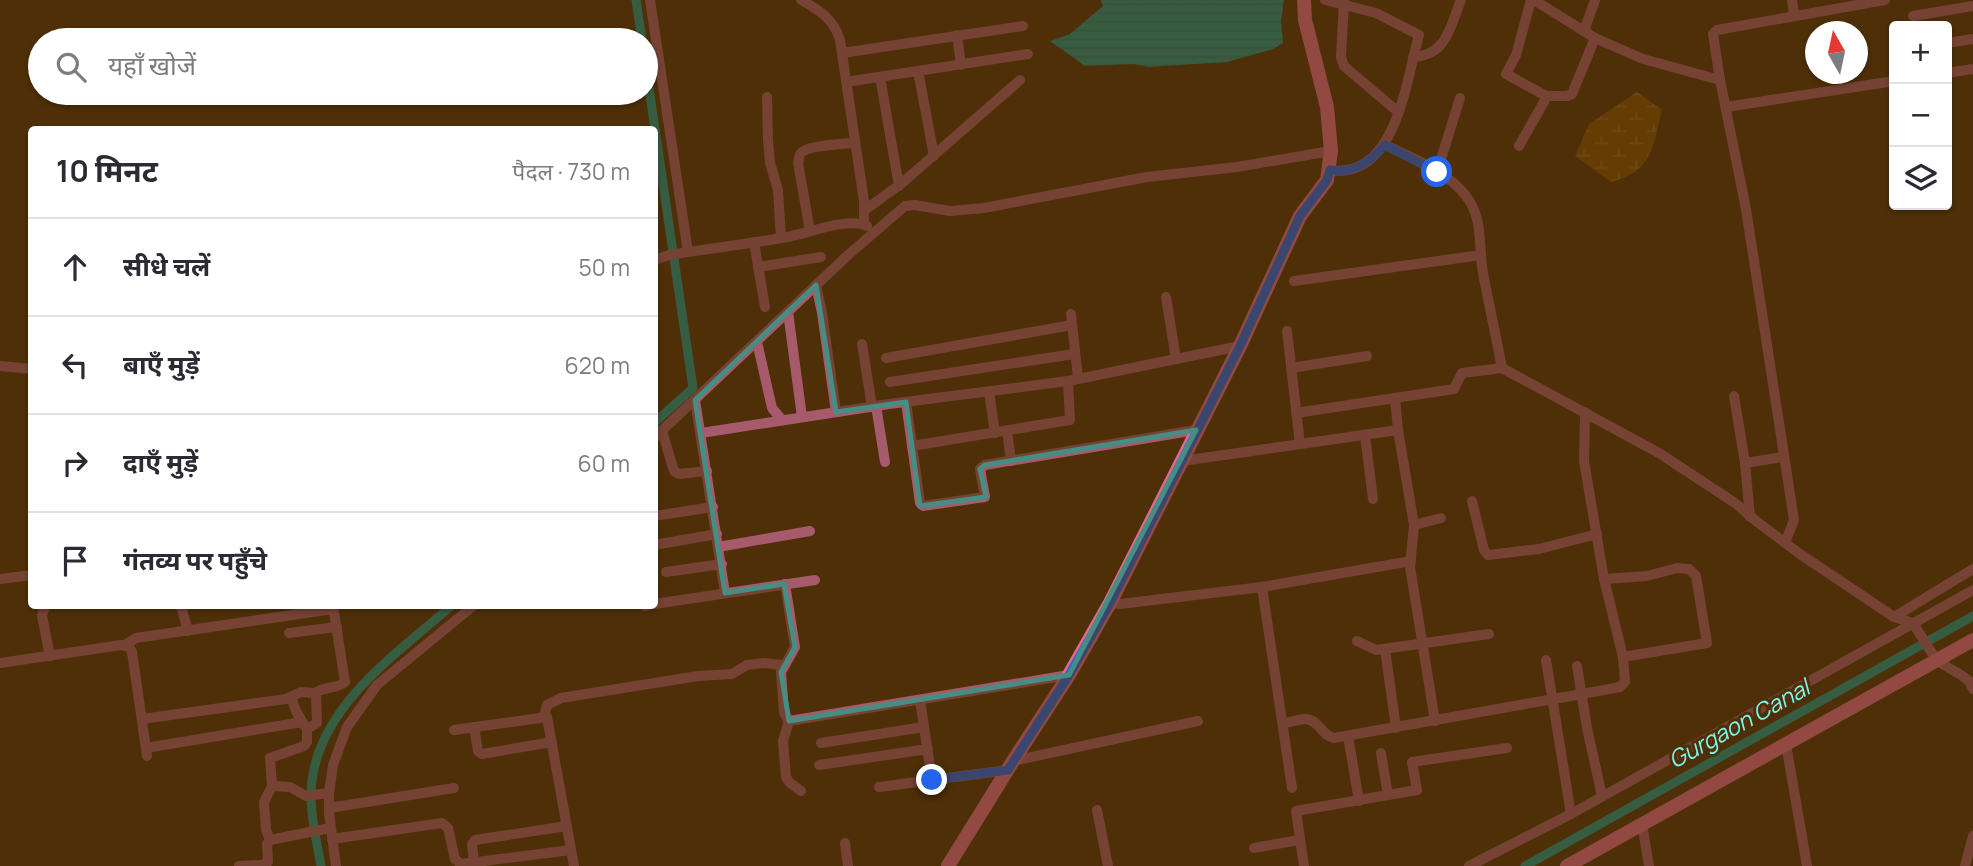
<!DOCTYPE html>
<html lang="hi">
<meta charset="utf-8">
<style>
:root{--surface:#fff;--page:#f7f7f7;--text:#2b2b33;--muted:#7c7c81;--line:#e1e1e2}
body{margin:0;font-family:Manrope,"Noto Sans Devanagari",sans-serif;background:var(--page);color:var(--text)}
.controls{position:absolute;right:21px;top:21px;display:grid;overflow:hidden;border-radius:7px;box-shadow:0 2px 5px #0004}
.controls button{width:63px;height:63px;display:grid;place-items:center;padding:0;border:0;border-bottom:2px solid var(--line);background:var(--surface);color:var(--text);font:35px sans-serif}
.compass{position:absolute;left:1805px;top:21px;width:63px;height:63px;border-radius:50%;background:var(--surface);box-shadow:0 2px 5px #0004;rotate:351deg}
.stop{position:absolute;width:21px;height:21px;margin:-16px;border:5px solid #2563eb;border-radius:50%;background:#fff}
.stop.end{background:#2563eb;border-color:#fff;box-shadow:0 2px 7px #0008}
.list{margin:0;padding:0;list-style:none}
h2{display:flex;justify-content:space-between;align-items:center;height:91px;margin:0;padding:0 28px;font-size:30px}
h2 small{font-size:23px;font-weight:400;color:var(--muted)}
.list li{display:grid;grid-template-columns:46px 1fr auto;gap:21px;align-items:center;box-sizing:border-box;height:98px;padding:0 28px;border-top:2px solid var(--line)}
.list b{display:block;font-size:26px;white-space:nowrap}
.list em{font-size:23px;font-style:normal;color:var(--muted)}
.icon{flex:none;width:38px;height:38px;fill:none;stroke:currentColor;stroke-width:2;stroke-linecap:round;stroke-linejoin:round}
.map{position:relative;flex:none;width:1973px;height:866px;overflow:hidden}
.search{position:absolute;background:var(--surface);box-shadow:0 2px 5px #0004;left:28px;top:28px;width:630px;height:77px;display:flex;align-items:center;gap:18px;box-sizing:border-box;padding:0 24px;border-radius:38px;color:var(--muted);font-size:26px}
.panel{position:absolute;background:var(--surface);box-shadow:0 2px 5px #0004;left:28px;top:126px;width:630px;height:483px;border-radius:7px}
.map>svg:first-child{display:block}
.wetland{fill:url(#wetland-marsh)}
.water{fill:url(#water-rules)}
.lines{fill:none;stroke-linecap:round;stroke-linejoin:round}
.canal{stroke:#1a9288;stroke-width:9}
.street{stroke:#a65a6b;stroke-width:10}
.secondary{stroke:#e36988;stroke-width:14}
.route{stroke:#2563eb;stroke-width:9}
.marked{fill:none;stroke:#468e83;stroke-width:5;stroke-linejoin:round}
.labels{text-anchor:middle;stroke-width:6;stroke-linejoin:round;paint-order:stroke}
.water-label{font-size:23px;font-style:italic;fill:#78faec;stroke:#4e2f08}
</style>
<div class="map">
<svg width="1973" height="866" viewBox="0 0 1973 866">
<defs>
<pattern id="wetland-marsh" width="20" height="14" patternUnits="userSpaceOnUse" patternTransform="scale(1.75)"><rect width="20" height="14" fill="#824d00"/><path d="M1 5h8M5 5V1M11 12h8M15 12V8" fill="none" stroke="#946624"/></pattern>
<pattern id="water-rules" width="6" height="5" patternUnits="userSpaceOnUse" patternTransform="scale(1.75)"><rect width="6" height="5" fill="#1a9288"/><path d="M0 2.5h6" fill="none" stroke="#277971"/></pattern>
</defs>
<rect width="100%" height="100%" fill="#4e2f08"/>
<path class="wetland" d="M1637,92L1662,110C1652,148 1654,170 1611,182L1575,156L1589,124Z"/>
<polygon class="water" points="1101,0 1284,0 1281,21 1283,43 1273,49 1227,62 1148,67 1134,64 1085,66 1050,41 1070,34 1103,6"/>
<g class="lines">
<g class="canal">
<polyline points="636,0 642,40"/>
<polyline points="646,68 693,388 654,423"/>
<path d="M321,866C316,837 307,803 313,774C326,701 399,652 451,606"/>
<polyline points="1525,866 1973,616"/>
</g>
<g class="street">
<polyline points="650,0 688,252"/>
<path d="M801,0C819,10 834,19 840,40L864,201V224"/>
<path d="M1325,0L1376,13L1419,35C1406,81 1396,180 1330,170"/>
<polyline points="1534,0 1595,38 1643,59 1720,80"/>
<polyline points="1792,0 1794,16"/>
<polyline points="1344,1 1341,57 1344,66 1398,112"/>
<polyline points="1913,16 1973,6"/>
<polyline points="1584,31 1595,0"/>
<polyline points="957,35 961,65"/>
<polyline points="1947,43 1973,39"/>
<polyline points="842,53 1023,26"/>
<path d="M1413,57C1447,55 1450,27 1461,0"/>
<polyline points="918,71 934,156"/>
<polyline points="1947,73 1973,69"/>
<polyline points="880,77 899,186"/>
<polyline points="846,82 1028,54"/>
<polyline points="1546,96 1567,96 1572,94 1595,38"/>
<polyline points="767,97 768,140 770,163 778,190 781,238"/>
<polyline points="1726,107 1894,81"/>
<path d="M1385,145C1412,158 1447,171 1466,196C1484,219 1478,246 1483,273C1489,305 1496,336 1502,368L1659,453L1735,503L1756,521L1800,554L1894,617L1913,623L1937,661L1961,675L1969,681L1973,689"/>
<polyline points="1519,146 1545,100 1546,96 1506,74 1516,55 1531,0"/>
<polyline points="1437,172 1460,98"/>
<polyline points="865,210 902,183 1020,80"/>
<path d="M810,231L798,163C799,160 799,154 802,152C810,145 843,144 854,143"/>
<polyline points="754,242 765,307"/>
<path d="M654,260L669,255C710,248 752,244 792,236C812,232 848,217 867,226"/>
<polyline points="758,267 821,257"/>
<polyline points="1294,281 1481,255"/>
<polyline points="816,285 822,313 836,412"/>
<polyline points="1166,297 1176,359"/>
<polyline points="788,312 802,417"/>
<polyline points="1071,314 1078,378"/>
<polyline points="1287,331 1300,444"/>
<polyline points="757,342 772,408 782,420"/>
<polyline points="862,344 872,407"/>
<polyline points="886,358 1072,325"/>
<polyline points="0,366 32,369"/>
<polyline points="1291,368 1367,356"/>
<polyline points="890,382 1074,354"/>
<polyline points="989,392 995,433"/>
<polyline points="1734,396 1745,463 1750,517"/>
<polyline points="1395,398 1398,430 1414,525 1410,567 1435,721"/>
<polyline points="695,400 725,593"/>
<polyline points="906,402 920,503 923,506 985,497 980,469 985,465 1196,430"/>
<polyline points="876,406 885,462"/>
<polyline points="1585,412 1584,461 1604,579 1623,657"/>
<polyline points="1296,413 1454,389 1462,373 1502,368"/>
<polyline points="662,431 674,471 679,474 707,471"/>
<polyline points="1007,431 1011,461"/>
<polyline points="701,433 889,404 1068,381 1240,346"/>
<polyline points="1365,435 1373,499"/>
<polyline points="654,438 848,255 905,206 915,205 950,211 984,208 1147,177 1237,167 1331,151"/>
<polyline points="912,446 1070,420 1068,381"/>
<polyline points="1182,461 1398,430"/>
<polyline points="1745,463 1783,457"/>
<polyline points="1472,501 1484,550 1488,555 1539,549 1597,534"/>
<polyline points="654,516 713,507"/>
<polyline points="1414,525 1441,518"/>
<polyline points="1785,543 1794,520 1746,209 1720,80 1713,34 1717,30 1885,0"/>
<polyline points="654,545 717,534"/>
<polyline points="718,547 810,531"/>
<polyline points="666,572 722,564"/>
<polyline points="0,579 32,575"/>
<polyline points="785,584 795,647 781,672 784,713 789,721 1069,675"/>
<polyline points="1262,587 1292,788"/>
<polyline points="1110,603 1120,604 1262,587 1411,561"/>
<polyline points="654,604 815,580"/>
<polyline points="45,606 42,616 50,656"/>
<polyline points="181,606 188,631"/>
<polyline points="644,606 647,606"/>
<polyline points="1894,617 1973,569"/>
<polyline points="289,633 337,627"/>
<polyline points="1357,641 1376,650 1489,634"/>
<polyline points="125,645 136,638 333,609"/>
<polyline points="1385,649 1396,728"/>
<polyline points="1546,660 1571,814"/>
<polyline points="0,663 121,645 129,647 132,652 147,756"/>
<polyline points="1577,666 1587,728 1602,796"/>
<polyline points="291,697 296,711 304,725"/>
<polyline points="920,700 932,780"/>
<polyline points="544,716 547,705 561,698 698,676 732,674 747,665 763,663 783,665"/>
<polyline points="142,719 286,699 301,692 316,693"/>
<polyline points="789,721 783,741 786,777 789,782 801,791"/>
<path d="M1284,723C1291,722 1300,719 1306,719C1319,720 1322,736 1334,738L1582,694L1620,687L1625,682L1623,657L1707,643L1696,576L1689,569L1677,568L1647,576L1604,579"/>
<polyline points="474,727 478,751 482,754 552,742"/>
<polyline points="454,730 547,717 574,866"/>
<polyline points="1348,736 1359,801"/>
<polyline points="821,743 924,727"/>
<polyline points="1786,744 1807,866"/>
<polyline points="146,748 302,722"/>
<polyline points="1381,753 1388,795"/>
<polyline points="1013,761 1198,721"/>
<polyline points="819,765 928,749"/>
<polyline points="272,786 290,787 306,796 329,793"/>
<polyline points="879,787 1008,770"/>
<polyline points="329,808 454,788"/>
<polyline points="1097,810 1108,866"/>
<polyline points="1642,824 1649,866"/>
<polyline points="332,839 442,823 448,828 455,859 461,864 571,850"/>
<path d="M270,840L266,830L264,802L272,786L270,758L304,746L307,742V729L317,723L316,693C324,686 337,689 345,682L333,606"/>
<polyline points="845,843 848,866"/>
<polyline points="1254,848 1299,840"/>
<polyline points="474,863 472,844 475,840 567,826"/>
<polyline points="239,866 262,865 268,862 267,844 270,840 330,828"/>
<polyline points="336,866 329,813 329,793 333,765 347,727 377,685 473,606"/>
<polyline points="1304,866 1296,811 1417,790 1412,762 1507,748"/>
<polyline points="1469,866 1571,814 1973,590"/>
<polyline points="1965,866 1973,836"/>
</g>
<g class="secondary">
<polyline points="948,866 1013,761 1069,675 1110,603 1240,346 1300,216 1327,180 1331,151 1327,107 1305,20 1304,0"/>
<polyline points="1567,866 1973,640"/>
</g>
</g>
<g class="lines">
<path class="route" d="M932,780L1008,770L1069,675L1110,603L1240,346L1300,216L1327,180L1330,170C1355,174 1369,162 1385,145L1437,172"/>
</g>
<path d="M0 0H1973V866H0ZM816,285L836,412L906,402L920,506L986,497L980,469L985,465L1196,430L1069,675L789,721L781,672L795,647L784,584L725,593L695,400Z" fill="#4e2f08" fill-opacity=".55" fill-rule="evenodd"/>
<path class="marked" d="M816,285L836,412L906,402L920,506L986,497L980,469L985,465L1196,430L1069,675L789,721L781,672L795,647L784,584L725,593L695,400Z"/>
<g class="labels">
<g class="water-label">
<text transform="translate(1739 724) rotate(-29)" y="8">Gurgaon Canal</text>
</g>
</g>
</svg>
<div class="controls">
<button>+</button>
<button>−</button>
<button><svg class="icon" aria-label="layers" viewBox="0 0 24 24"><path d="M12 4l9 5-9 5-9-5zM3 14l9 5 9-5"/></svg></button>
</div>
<svg class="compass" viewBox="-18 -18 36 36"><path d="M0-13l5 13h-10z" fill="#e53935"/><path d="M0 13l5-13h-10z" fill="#7c7c81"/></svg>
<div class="stop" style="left:1437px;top:172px"></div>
<div class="stop end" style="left:932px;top:780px"></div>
<div class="search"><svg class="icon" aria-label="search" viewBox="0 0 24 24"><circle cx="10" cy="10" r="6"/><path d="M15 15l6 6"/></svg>यहाँ खोजें</div>
<section class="panel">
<h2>10 मिनट<small>पैदल · 730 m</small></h2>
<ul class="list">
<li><svg class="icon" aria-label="ahead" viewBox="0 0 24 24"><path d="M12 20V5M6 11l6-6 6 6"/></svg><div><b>सीधे चलें</b></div><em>50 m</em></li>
<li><svg class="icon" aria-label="left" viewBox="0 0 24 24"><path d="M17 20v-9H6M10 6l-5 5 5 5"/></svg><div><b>बाएँ मुड़ें</b></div><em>620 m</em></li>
<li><svg class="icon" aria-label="right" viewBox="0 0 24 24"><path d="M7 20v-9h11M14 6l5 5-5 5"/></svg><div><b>दाएँ मुड़ें</b></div><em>60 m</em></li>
<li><svg class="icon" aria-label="arrive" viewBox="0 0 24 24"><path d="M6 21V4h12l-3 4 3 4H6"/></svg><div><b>गंतव्य पर पहुँचे</b></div></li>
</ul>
</section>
</div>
